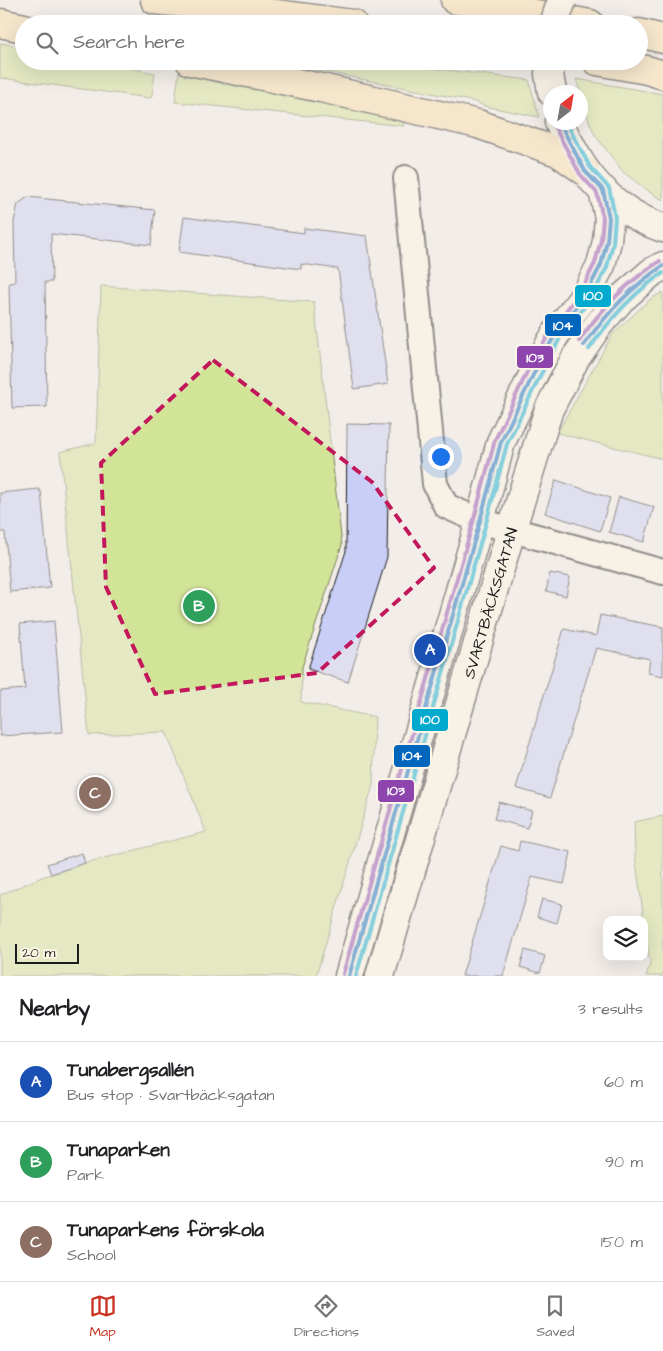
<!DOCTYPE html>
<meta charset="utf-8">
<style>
:root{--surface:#fff;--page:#f2f2f2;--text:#202124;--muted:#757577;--line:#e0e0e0;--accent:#c8321e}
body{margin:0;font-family:"Architects Daughter",sans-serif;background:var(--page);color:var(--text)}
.controls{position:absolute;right:15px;bottom:15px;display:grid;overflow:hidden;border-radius:10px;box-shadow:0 5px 20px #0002}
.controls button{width:45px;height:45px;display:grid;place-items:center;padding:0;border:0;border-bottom:1px solid var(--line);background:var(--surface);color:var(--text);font:25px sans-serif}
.compass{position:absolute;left:543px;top:85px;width:45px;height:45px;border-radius:50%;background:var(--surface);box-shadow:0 5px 20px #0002;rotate:31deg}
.scale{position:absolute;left:15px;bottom:12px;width:64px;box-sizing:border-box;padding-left:5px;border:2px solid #1c1c1c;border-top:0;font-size:14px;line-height:18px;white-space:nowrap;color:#1c1c1c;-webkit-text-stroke:4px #fcf5e5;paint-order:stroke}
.you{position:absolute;left:440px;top:456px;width:18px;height:18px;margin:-12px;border:4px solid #fff;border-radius:50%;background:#1a73e8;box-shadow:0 0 0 8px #1a73e833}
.badge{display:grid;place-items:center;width:32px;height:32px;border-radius:50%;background:var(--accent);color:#fff;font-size:16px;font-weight:700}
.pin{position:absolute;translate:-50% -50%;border:2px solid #fff;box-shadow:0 1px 5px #0006}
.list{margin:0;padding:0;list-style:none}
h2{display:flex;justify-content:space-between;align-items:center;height:65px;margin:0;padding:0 20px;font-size:21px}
h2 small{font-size:16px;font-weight:400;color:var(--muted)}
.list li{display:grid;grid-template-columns:32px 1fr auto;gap:15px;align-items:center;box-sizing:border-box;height:80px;padding:0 20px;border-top:1px solid var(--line)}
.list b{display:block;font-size:19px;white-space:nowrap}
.list p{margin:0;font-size:16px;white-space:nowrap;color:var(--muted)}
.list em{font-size:16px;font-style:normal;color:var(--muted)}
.icon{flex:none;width:28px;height:28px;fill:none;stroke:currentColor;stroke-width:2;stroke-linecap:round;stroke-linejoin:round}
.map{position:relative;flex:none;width:663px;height:976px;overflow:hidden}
.search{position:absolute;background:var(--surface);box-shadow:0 5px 20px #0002;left:15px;right:15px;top:15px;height:55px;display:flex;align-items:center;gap:12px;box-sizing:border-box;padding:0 18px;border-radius:28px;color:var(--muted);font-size:19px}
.sheet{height:305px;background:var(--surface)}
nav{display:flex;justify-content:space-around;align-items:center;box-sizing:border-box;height:70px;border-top:1px solid var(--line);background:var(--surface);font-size:14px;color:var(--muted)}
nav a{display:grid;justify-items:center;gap:2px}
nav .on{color:var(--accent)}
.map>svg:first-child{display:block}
.green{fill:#d2e498;stroke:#77805a}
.building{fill:#c9cef6;stroke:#1c1c1c}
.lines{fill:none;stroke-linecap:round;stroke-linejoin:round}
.street-casing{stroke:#1c1c1c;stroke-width:28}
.secondary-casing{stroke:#1c1c1c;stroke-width:31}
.primary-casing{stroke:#1c1c1c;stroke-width:31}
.street{stroke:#fcf5e5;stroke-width:24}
.secondary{stroke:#fcf5e5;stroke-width:28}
.primary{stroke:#f8deab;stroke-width:28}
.secondary-bridge-casing{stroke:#1c1c1c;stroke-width:31;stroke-linecap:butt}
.secondary-bridge{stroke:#fcf5e5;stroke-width:28}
.bus-1-casing{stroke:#fcf5e5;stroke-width:8}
.bus-2-casing{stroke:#fcf5e5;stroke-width:8}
.bus-3-casing{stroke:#fcf5e5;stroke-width:8}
.bus-1{stroke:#0065bd;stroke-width:4}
.bus-2{stroke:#00a9ce;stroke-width:4}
.bus-3{stroke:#8e44ad;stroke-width:4}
.marked{fill:none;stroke:#c2185b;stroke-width:4;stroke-dasharray:10 6;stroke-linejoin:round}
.labels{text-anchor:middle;stroke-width:4;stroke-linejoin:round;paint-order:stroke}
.street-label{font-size:16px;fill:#1c1c1c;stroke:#fcf5e5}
.line-badge{stroke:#fcf5e5;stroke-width:2}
.badge-label{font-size:14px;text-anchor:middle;font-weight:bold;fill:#fff}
</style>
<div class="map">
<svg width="663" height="976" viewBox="0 0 663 976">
<rect width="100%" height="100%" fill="#f2ede8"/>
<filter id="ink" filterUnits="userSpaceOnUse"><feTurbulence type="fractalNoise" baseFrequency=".02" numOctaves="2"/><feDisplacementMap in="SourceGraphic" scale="10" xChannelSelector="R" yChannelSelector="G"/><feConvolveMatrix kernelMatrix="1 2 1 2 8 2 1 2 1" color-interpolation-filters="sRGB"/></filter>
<g filter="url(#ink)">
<g class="green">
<polygon points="0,43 24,47 24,61 97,61 155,73 152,95 150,98 0,78"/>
<polygon points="286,61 373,61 529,80 539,117 484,106 476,102 286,64"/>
<polygon points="179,72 402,115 404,126 175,102"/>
<polygon points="576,79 663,94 663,200 651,193 623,172 595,135 589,121"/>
<polygon points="101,286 314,302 342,545 302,667 301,702 375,717 373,785 316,976 0,976 0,895 42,877 85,863 206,832 166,732 89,735 60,452 96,443"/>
<polygon points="663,292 663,459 557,433 612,335 649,300"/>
<polygon points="663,816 663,976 646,976 650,964 635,855 634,822"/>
</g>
<g class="building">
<polygon points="28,197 155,210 151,245 51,234 52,282 45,282 47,407 12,408 9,283 15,282 14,221 18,204"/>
<polygon points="184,217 304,233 304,228 367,236 388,384 354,389 338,269 301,264 301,269 179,252"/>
<polygon points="347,424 389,425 387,557 348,682 308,669 346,551"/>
<polygon points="556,480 610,498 600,531 545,513"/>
<polygon points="39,489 40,492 41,491 50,588 10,592 5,532 0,532 0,493"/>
<polygon points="619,497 654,507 644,542 609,532"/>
<polygon points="550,573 570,577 566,596 546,591"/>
<polygon points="600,615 663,627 663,676 648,673 650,659 596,648 550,798 516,788 564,629 596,636"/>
<polygon points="54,621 63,732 0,736 0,691 25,689 20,624"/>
<polygon points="499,802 532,811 527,828 494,819"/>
<polygon points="520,841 571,852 564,884 532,877 503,976 462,976 501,846 518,851"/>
<polygon points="82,853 85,863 51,874 47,864"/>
<polygon points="542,899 562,904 557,923 537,917"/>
<polygon points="525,950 545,956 540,973 520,967"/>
</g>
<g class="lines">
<defs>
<polyline id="street" points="406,178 435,484 446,506 480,521 663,572"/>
<g id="secondary">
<polyline points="550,61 549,74 552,92"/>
<path d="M559,122L561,127C569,142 576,158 586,171C604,197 633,218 663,228"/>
<polyline points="349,976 480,521 501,442 535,371 555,335 586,294 601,265 607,241 609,218 603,190"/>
<path id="s1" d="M380,976L511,531L549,409L575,359L599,324L621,299L652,272L663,266"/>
</g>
<g id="primary">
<polyline points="155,0 221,7 353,24"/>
<polyline points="455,0 477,3 590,24"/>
<polyline points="0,23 24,28"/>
<polyline points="639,33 663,39"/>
<polyline points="190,61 321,88 478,124 558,152 585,171"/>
<polyline points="597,61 647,70 663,75"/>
</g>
</defs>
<use href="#street" class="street-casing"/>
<use href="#secondary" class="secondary-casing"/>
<use href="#primary" class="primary-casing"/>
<use href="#street" class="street"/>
<use href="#secondary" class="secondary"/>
<use href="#primary" class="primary"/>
<defs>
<polyline id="secondary-bridge" points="554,24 562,0"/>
</defs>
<use href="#secondary-bridge" class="secondary-bridge-casing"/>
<use href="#secondary-bridge" class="secondary-bridge"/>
<defs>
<g id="bus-1">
<path d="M584,345C606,314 631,287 663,266"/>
<polyline points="349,976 480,521 501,442 535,371 555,335 586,294 601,265 607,241 609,218 603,190 585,171 559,122"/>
</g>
<g id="bus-2">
<path d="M589,349C610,319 633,293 663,273"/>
<polyline points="356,976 486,523 507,444 541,374 560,338 592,297 607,267 613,243 615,217 609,188 590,167 566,122"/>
</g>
<g id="bus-3">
<path d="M579,341C601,309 627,282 660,261"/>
<polyline points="343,974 474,519 495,440 529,368 550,332 581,291 595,263 601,240 603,218 597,193 580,174 553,124"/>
</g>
</defs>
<use href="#bus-1" class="bus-1-casing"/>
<use href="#bus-2" class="bus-2-casing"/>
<use href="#bus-3" class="bus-3-casing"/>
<use href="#bus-1" class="bus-1"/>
<use href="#bus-2" class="bus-2"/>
<use href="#bus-3" class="bus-3"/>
</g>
</g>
<path d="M0 0H663V976H0ZM213,360L372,482L434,568L317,673L155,694L106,587L101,463Z" fill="#f2ede8" fill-opacity=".55" fill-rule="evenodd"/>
<path class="marked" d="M213,360L372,482L434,568L317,673L155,694L106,587L101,463Z"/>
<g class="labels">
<g class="street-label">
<text dy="6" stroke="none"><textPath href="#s1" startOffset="389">SVARTBÄCKSGATAN</textPath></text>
</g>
</g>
<g class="line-badge">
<rect x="574" y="284" width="38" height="24" rx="5" fill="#00a9ce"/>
<rect x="544" y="313" width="38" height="24" rx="5" fill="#0065bd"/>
<rect x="516" y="345" width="38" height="24" rx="5" fill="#8e44ad"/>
<rect x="411" y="708" width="38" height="24" rx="5" fill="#00a9ce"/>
<rect x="393" y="744" width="38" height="24" rx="5" fill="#0065bd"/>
<rect x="377" y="779" width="38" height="24" rx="5" fill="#8e44ad"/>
</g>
<g class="badge-label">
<text x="593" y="300">100</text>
<text x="563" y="330">104</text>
<text x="535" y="362">103</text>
<text x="430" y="724">100</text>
<text x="412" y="760">104</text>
<text x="396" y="795">103</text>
</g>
</svg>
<div class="controls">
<button><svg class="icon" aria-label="layers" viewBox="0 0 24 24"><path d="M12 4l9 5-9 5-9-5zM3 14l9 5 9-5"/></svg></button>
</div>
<svg class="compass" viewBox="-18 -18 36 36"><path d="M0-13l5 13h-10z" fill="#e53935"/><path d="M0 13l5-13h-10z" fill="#757577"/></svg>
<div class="scale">20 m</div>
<div class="you"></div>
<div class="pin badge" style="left:430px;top:650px;background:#1a4fb4">A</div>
<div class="pin badge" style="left:199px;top:606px;background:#2e9e5b">B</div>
<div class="pin badge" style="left:95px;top:793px;background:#8d6e63">C</div>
<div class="search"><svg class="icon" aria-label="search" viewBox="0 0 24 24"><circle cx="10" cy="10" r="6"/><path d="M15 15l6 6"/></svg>Search here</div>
</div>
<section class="sheet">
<h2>Nearby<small>3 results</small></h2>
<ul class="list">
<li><span class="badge" style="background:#1a4fb4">A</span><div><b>Tunabergsallén</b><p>Bus stop · Svartbäcksgatan</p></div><em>60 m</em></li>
<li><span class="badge" style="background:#2e9e5b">B</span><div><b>Tunaparken</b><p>Park</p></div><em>90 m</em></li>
<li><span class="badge" style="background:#8d6e63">C</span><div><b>Tunaparkens förskola</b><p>School</p></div><em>150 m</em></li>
</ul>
</section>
<nav>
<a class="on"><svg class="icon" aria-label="map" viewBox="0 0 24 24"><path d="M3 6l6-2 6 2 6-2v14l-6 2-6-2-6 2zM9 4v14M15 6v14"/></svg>Map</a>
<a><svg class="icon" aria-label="directions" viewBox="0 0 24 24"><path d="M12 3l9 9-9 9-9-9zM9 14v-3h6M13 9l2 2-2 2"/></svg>Directions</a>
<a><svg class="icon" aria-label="saved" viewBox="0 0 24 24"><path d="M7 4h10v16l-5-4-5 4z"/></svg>Saved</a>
</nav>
